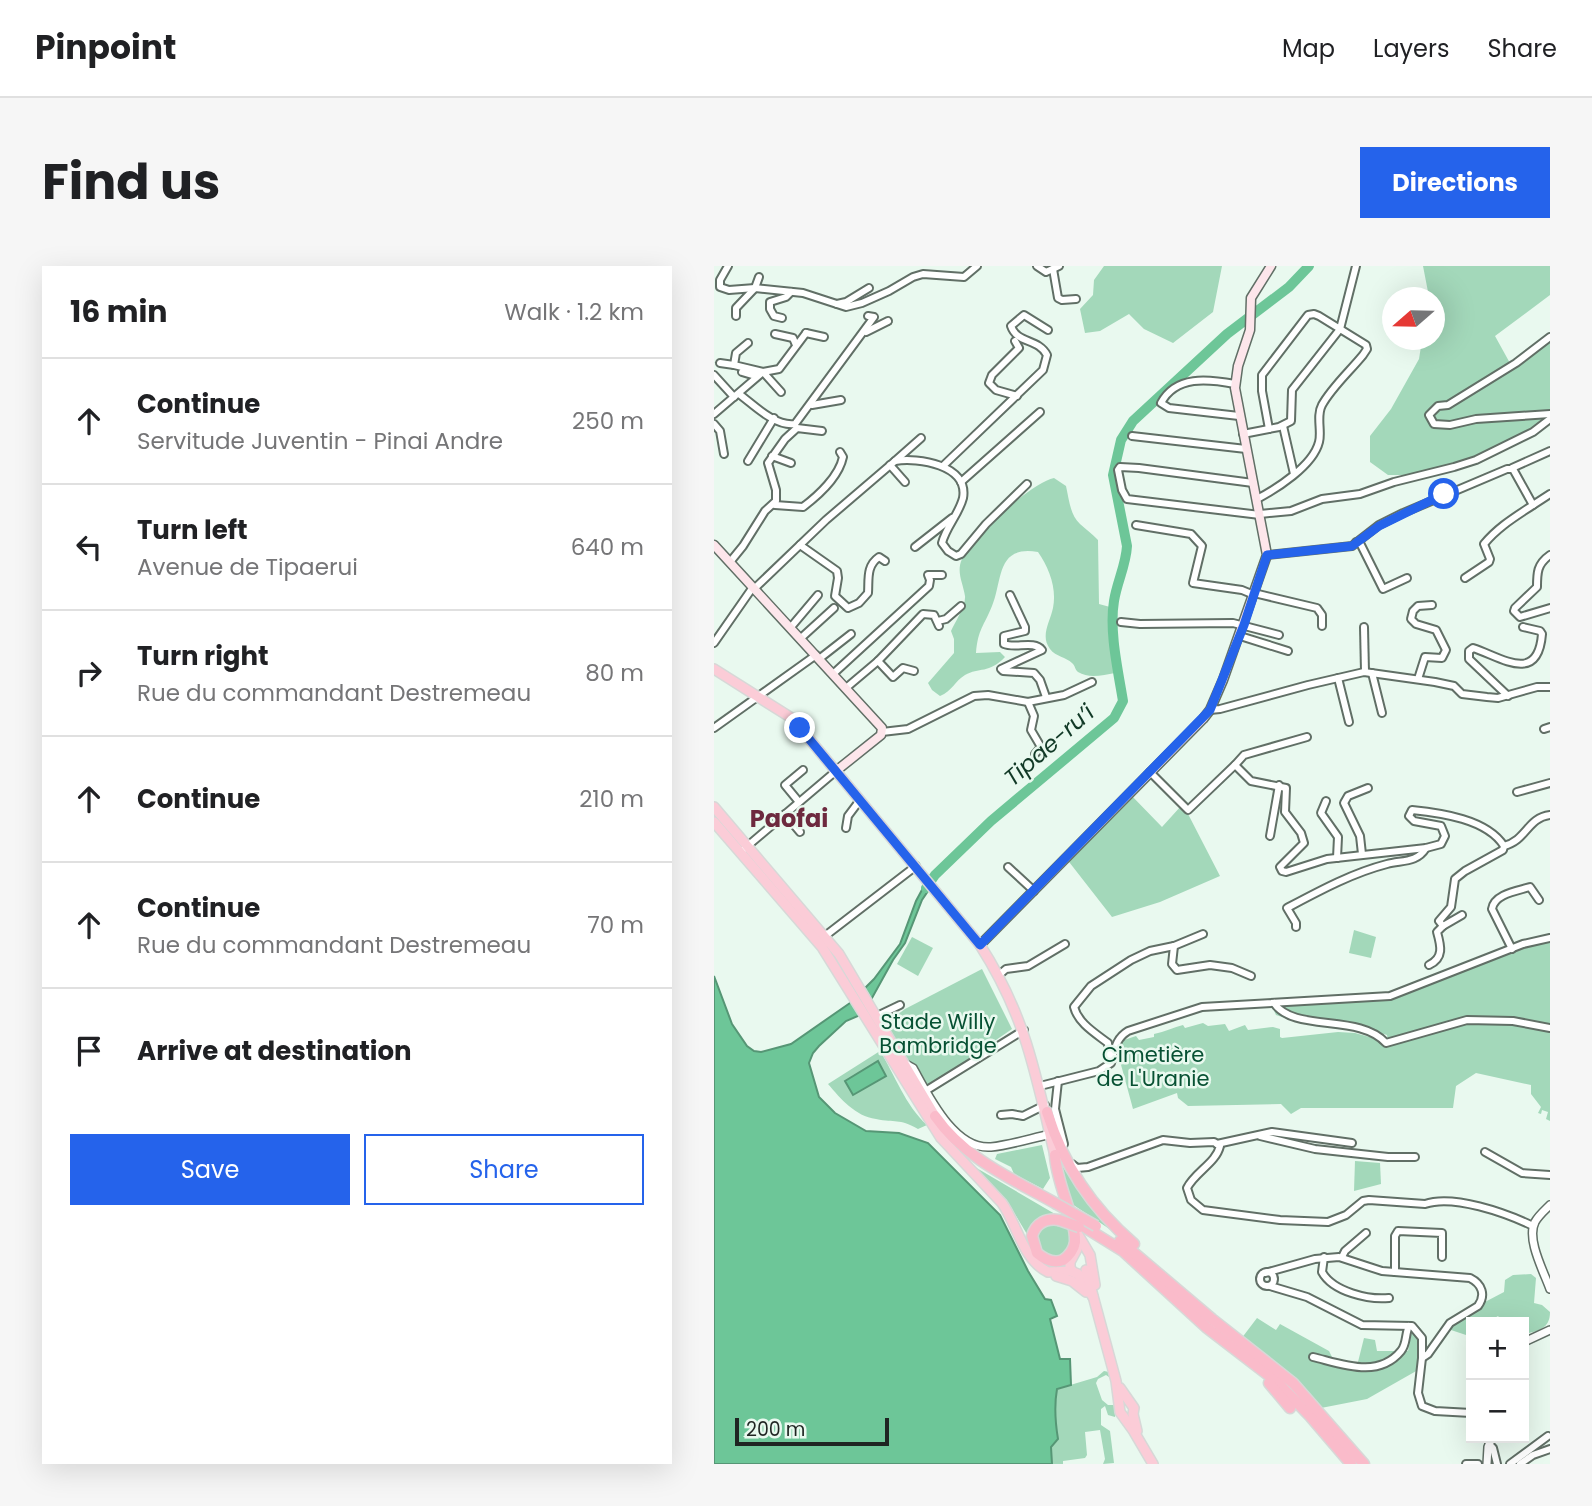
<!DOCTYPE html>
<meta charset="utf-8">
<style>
:root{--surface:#fff;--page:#f6f6f6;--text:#202124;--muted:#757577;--line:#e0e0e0;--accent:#2563eb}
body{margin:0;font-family:Poppins,sans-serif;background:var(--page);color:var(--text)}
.controls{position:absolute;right:21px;bottom:21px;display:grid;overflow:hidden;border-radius:0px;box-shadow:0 7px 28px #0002}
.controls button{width:63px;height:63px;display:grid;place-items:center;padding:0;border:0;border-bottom:2px solid var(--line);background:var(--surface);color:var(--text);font:35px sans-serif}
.compass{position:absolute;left:668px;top:21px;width:63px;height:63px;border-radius:50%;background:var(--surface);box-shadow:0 7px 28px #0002;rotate:250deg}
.scale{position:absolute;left:21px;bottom:18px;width:154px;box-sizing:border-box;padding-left:7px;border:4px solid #1f2522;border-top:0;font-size:19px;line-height:24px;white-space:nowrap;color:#1f2522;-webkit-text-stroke:5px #e9f9ef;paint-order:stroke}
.stop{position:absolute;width:21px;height:21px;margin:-16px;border:5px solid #2563eb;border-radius:50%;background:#fff}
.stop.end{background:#2563eb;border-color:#fff;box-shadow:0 2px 7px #0008}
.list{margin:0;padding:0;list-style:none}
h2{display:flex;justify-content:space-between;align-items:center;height:91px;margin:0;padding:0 28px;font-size:30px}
h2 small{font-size:23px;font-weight:400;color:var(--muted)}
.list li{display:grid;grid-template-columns:46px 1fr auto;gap:21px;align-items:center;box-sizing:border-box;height:126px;padding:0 28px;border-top:2px solid var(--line)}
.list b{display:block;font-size:26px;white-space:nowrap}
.list p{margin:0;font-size:23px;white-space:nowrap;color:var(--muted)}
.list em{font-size:23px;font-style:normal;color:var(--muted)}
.actions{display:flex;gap:14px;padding:21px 28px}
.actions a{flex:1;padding:16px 0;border:2px solid var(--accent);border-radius:0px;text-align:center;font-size:24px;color:var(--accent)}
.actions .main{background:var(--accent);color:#fff}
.icon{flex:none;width:38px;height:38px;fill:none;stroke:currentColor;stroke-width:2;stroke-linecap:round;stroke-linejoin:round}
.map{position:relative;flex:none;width:836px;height:1198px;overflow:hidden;border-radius:0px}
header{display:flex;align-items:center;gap:42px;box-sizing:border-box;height:98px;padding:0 35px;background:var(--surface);border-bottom:2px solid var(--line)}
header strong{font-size:33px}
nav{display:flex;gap:38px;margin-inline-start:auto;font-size:24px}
.intro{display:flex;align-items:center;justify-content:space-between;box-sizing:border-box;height:168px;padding:0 42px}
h1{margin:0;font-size:49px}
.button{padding:18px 32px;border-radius:0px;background:var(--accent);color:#fff;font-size:24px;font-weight:700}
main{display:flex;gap:42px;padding:0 42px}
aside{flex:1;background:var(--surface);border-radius:0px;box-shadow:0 7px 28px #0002}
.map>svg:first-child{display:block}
.green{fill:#a3d8ba}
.water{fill:#6dc698;stroke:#569675;stroke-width:2}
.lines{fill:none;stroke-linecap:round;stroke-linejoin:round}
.river{stroke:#6dc698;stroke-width:10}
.minor-casing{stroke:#616f66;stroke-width:10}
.tertiary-casing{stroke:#616f66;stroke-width:10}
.secondary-casing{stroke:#616f66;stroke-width:11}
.primary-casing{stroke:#d7d8d7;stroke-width:12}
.trunk-casing{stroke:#d7d8d7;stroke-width:13}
.minor{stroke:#fff;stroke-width:6}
.tertiary{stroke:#fff;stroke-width:7}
.secondary{stroke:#fde6eb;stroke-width:8}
.primary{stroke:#fbccd7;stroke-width:9}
.trunk{stroke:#fabbca;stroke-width:10}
.trunk-bridge-casing{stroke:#d7d8d7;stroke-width:13;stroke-linecap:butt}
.trunk-bridge{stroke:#fabbca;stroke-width:10}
.route{stroke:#2563eb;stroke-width:9}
.labels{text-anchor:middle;stroke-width:5;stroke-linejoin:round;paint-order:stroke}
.park-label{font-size:21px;fill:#075133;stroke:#e9f9ef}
.water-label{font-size:23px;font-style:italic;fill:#113926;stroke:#e9f9ef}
.quarter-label{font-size:24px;font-weight:bold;fill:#6d293e;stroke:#e9f9ef}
</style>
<header>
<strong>Pinpoint</strong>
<nav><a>Map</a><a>Layers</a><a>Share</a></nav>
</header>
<div class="intro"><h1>Find us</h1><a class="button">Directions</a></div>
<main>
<aside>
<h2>16 min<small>Walk · 1.2 km</small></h2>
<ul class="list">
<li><svg class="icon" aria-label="ahead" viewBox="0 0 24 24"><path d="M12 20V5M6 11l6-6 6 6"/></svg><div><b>Continue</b><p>Servitude Juventin - Pinai Andre</p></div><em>250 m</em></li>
<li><svg class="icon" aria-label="left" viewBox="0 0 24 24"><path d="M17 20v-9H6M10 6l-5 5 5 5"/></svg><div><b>Turn left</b><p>Avenue de Tipaerui</p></div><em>640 m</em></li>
<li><svg class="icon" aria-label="right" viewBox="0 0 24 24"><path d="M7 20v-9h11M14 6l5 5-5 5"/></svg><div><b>Turn right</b><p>Rue du commandant Destremeau</p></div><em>80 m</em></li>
<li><svg class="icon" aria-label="ahead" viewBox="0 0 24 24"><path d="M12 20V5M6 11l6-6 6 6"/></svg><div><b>Continue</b></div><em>210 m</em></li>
<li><svg class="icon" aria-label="ahead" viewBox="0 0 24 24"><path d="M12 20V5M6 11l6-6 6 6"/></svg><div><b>Continue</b><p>Rue du commandant Destremeau</p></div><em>70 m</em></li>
<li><svg class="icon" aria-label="arrive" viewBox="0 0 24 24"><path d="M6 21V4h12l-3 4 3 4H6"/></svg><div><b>Arrive at destination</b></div></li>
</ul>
<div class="actions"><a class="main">Save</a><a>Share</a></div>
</aside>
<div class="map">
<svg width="836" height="1198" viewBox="0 0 836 1198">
<rect width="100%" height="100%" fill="#e9f9ef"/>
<g class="green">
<polygon points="390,0 508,0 499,46 459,77 430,63 415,48 386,65 371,67 366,43 379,29 380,14"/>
<polygon points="709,0 836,0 836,29 781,70 797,99 836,72 836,156 795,179 714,209 674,209 656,196 656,170 677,143 705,93 708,74 720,74 720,32 715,31"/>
<path d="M340,212L352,220C355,233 356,249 366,258C373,264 378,268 384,274L385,338L396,341V377L401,407C389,409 375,413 364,406C360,402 362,401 358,397C352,391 342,391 336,383C326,370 336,356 339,342C343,322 335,302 324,286C282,279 289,313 278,340C270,360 264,363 262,387L286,386L291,391C275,408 265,401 251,409C241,415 238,425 226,430L218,424L214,417L240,387V373L237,365C241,356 252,340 251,330C249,317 242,306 248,293C258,271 317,217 340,212Z"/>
<polygon points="415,527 448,561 467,540 473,546 506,610 446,636 398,651 352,592"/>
<polygon points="640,664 662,671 657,692 635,687"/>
<path d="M836,670V855L832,853L834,846L828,844L827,848L824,847L827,841L817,828V819L762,807L742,820L739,842H587L577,848L567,838L474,840L464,832L463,827L419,843L403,784L410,774L422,770L425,774L440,771V768C451,766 460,761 469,759L471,762L489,757L494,760L511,758L515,765L531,759L534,764L559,761L566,763V771L568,772L624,766L641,767L674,776L673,769L637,758L574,753L562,749L556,736L671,731Z"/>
<polygon points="198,671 219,682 204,710 183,698"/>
<polygon points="268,703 298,763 215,820 208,815 177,768 172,757 191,743"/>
<path d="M166,785C181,809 191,839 213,859L204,863C184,852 182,857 162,853C141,850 127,833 114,818Z"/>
<polygon points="328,879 336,912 329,923 300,908 297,901 281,893 283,888"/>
<polygon points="345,895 363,922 409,972 358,938"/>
<polygon points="641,895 666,897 667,918 640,925"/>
<polygon points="254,897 341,948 335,950 317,975 295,938"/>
<path d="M338,955L355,961C359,981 350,997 328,987L323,974L325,965Z"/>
<path d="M817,1008L822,1012L820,1037L828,1039L836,1046C836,1063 824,1065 810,1068V1056H789L784,1050L774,1056H757L755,1070L737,1064L738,1057L769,1037L790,1026L791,1014L799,1009Z"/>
<path d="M543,1052L562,1064L566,1058L615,1085L619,1093L643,1100L650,1072L661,1074L663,1085H694L698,1064L704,1060C716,1072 712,1085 711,1100L653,1133L607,1142L527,1073Z"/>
<polygon points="390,1105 395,1106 398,1113 392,1109 384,1113 382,1117 388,1134 394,1139 402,1139 401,1151 394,1149 391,1140 387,1143 387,1159 396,1165 400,1197 389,1198 391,1193 386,1164 371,1166 373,1189 371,1192 349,1195 349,1198 338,1198 337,1181 344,1174 340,1141 343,1123 383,1111"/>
</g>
<g class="water">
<path d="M210,620L214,625L208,634L191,677L179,694L158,732L144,750L132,755L105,780L99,787L95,797L105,831L121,847L152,865L185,867L214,877L286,949L314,1005L331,1033L337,1034L343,1050L336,1053L346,1093H356L357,1119L343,1123C340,1140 341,1155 344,1173L337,1181L338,1198H0V710L18,758L33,780L40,785L47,786L77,778L136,737L160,713L186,678L202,635Z"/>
<polygon points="164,795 172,810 139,829 131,815"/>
</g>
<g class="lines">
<path class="river" d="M212,622L221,609L277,555L400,452L409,435C404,404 395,365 400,335C403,316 412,299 413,280L399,209L407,174L419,155L513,68L575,21L595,0"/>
<defs>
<g id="minor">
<polyline points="14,0 6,14 6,21 15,24 41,22 89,27 132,41 148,37 175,25 199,11 209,8 250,11 263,0"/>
<polyline points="323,0 332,6 345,0"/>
<polyline points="339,3 344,32 348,34 362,33"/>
<polyline points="123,38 132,36 155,22"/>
<polyline points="22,50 22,42 41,22 45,11"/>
<polyline points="68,52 60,50 56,43 56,36 72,31 77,26"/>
<polyline points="152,66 174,55"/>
<polyline points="92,67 110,71"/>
<polyline points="61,68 79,72 82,79"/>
<polyline points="836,71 802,97 734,139 724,140 715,149 720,158 736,159 762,153 836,148"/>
<polyline points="301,75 305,82 278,109 275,117 282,124 303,130"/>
<polyline points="34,77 22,87 20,99 49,106 67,126"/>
<polyline points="6,97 20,99"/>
<polyline points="28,106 38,109 44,107"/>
<polyline points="0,109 20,131"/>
<path d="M521,118C494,113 462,109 447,137L455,142L525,150"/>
<path d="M25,128C40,139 61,161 81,158L160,51L154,50"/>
<polyline points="98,139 127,134"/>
<polyline points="0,148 49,106 65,103 92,67"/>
<polyline points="0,158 6,165 10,188"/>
<polyline points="569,160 580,208"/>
<polyline points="529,168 565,161 577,155 578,124 626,63 642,0"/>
<polyline points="418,170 532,183"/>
<polyline points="58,190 77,197"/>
<polyline points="34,195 60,152"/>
<polyline points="181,195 207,172"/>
<polyline points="176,199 191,216"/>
<path d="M230,199L329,104L333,89C324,72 303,78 297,60L310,49L334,64"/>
<polyline points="798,202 836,185"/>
<polyline points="247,216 326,146"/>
<polyline points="539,217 425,202 406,201 404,204 408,224 413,233 546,249"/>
<path d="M543,233C562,223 599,200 605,176C608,165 602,150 608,139C618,121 636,105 649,89L653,83L652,79L605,50L600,48L594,49L548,109V125L555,163"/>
<path d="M61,239L89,241C105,229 125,210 129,191L126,186"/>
<polyline points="546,248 577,245 608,233 646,228 680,216 740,201 762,194 819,166 836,153"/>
<polyline points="422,259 477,268 488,280 479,317 528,324 540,329"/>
<polyline points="642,276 647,279 669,323 693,312"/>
<path d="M86,279L123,305L124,312L121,330L134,342L145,337L154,327C155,313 152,300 165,291L171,295"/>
<polyline points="201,281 238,252"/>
<polyline points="553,289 638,280 665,259 689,247 793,203 799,203 819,239 836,228"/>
<path d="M836,289C823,298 823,307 823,321L801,342L800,345L806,351L836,342"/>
<polyline points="16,296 29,280 51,245 62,235 62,224 54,197 71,173 83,162 108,165"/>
<path d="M751,312L775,296L776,293L770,278C784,261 801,251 819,239"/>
<path d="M41,322L112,254L181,195C204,191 255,199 249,232C245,248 232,261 228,277L234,285L242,290L247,288L272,258L313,218"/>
<polyline points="540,327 603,342 608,349 608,360"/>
<path d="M296,329L311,361V365L290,370V378C301,383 320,374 328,384L287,403L289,405L320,407L326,414L332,431"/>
<polyline points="224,355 232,353 247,340"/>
<polyline points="407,356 426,358 519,357 565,369"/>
<polyline points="77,361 104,329"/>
<polyline points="650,361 651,406"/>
<polyline points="526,370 574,385"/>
<polyline points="87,372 120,342"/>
<polyline points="0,377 39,321"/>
<polyline points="105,393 137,368"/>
<polyline points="164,395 179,411 189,402 200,405"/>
<polyline points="658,407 668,447"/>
<polyline points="119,408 215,320 216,314 214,309 228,309"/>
<polyline points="624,412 635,456"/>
<polyline points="704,413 711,391 728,392 732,384 722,364 702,358 697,353 699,345 704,340 718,339"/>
<polyline points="132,422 164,395 209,348 220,349 225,360"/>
<path d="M794,430L755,393V385L759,382C787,391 824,419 828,368L826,365L809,361"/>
<polyline points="314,436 320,450 317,464 327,481 321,488"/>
<polyline points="496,444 506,443 594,419 650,406 721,416 740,420 748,428 773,431 784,432 823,421 836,421"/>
<polyline points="0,462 102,389"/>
<polyline points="830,463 836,461"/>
<polyline points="168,466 194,463 260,430 274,429 314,436 350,429 378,416"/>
<polyline points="521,499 530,489 593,471"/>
<path d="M436,506L474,544L521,499L537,515L572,522L571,546L587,567L590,577L566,601L568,605L572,606L613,593L712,582L727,578L731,570L727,560L700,555L695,550L698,544C727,547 773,553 790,580L789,584L751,605L741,613L737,641L725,655L729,660L748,649"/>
<polyline points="803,526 836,517"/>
<polyline points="612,535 607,547 624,571 623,592"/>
<polyline points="85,536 71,519 89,504"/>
<polyline points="71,548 86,566"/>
<polyline points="132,562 134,550 146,534"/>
<polyline points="556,570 565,519"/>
<path d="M790,580C813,574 813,552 836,549"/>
<polyline points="30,583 122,505"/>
<polyline points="648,588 646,570 630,537 634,530 654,522"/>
<polyline points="294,601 320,625"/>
<path d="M582,661V657L573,642C605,625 638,607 673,598C688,594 703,597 712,582"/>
<polyline points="111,670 202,600"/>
<polyline points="460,680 458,698 463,704 496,699 518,702 537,710"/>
<path d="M798,683L778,643C780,628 803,625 816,621L825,634"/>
<path d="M715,699C730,692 727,680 723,666L729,660"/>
<polyline points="285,709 292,703 314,700 351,678"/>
<path d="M560,737C580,767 645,747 672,777L753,754L799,755L836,762"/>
<polyline points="163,750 186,739"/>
<path d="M395,791L394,777C381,767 364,757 360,741L377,720L417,694L436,685L460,680L489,668"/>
<polyline points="344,815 341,843 350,878"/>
<path d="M326,820L385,805L397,797C401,784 401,773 414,765L488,741L676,730L809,678L836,672"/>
<polyline points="213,824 310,764"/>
<polyline points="287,849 298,848 309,850 331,839"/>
<polyline points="546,870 601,883 674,891 701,891"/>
<polyline points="503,878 558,866 638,877"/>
<polyline points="771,886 808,907 836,909"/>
<path d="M358,898L363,902L374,901L449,874L476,877L500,876L506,880C502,897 481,906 473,922L477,934L489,944L566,954L614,956L632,949L649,935L655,934L711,938C739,928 792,947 819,960"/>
<path d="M610,991L608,1006C619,1026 655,1034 675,1032"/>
<polyline points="628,991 631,985 652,967"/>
<polyline points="681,1006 681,970 684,965 728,967 728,991"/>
<circle cx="553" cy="1013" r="7"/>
<path d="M551,1007L601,993L625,991L668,1005L756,1012C768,1018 772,1029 764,1040L736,1057L714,1088L708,1092V1072L698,1060L648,1059L593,1031L556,1020"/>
<path d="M599,1091C628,1098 664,1113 687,1085C693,1078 691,1068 695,1060"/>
<polyline points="708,1092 704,1127 708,1140 721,1145 757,1147"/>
<polyline points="775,1178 779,1182 783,1198"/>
<polyline points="752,1198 764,1198"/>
<polyline points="796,1198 834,1170"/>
<polyline points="806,1198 819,1189 836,1183"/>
</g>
<g id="tertiary">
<path d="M190,797L199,802C214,829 240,884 277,881C297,879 318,872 337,868"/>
<path d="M836,939C831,944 824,950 821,956C812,973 830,1006 836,1023"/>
<polyline points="810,1076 836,1064"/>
<polyline points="773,1198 774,1181 778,1172"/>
</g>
<g id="secondary">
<polyline points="0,279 168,462 167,469 122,505"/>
<polyline points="266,679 489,453 496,444 509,414 553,289 521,122 524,100 536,64 537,32 557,0"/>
</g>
<g id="primary">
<path d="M0,403L76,451L82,457L266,679C313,752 322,811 342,894"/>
<polyline points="0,541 125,688 221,850"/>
<path d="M0,556L108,681L227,872L288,937C303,958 309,994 334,1006L358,1005"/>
<polyline points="363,967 376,989 381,1019"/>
<polyline points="363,975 363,983 356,996 356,1002 359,1006 364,1008 379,1031"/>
<polyline points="372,1004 402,1115 406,1146 419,1164 439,1198"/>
<polyline points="342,1010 358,1015 372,1026"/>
<polyline points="406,1122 420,1142 419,1148 423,1165"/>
</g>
<g id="trunk">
<path d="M333,846C350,900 377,941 420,978"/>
<path d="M221,850C250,892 298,913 341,937"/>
<path d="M341,889C342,917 362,952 361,976C360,983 355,990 349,994C339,998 330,993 323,987L318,970C322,957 332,952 345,954"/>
<polyline points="367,959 409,985 492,1061 562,1115 596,1150 637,1198"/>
<polyline points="406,975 498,1053 579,1117 650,1198"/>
<polyline points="555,1117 576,1142"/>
</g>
</defs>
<use href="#minor" class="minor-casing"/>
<use href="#tertiary" class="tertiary-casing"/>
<use href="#secondary" class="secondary-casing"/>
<use href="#primary" class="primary-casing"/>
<use href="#trunk" class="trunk-casing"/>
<use href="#minor" class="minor"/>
<use href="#tertiary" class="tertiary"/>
<use href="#secondary" class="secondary"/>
<use href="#primary" class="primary"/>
<use href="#trunk" class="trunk"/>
<defs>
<g id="trunk-bridge">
<polyline points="341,937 382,960"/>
<polyline points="345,954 365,961"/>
</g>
</defs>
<use href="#trunk-bridge" class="trunk-bridge-casing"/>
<use href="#trunk-bridge" class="trunk-bridge"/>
</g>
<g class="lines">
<polyline class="route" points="86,462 266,679 496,444 530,359 553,289 638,280 665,260 730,228"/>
</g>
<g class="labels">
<g class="park-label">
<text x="224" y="763">Stade Willy<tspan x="224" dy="24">Bambridge</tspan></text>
<text x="439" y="796">Cimetière<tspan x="439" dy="24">de L'Uranie</tspan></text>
</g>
<g class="water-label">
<text transform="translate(335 479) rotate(-41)" y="8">Tipae-ru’i</text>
</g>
<g class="quarter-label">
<text x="75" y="561">Paofai</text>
</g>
</g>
</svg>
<div class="controls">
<button>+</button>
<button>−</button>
</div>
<svg class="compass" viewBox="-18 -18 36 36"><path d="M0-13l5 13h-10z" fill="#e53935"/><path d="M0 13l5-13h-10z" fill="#757577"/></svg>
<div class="scale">200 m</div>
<div class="stop" style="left:730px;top:228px"></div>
<div class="stop end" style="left:86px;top:462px"></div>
</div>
</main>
